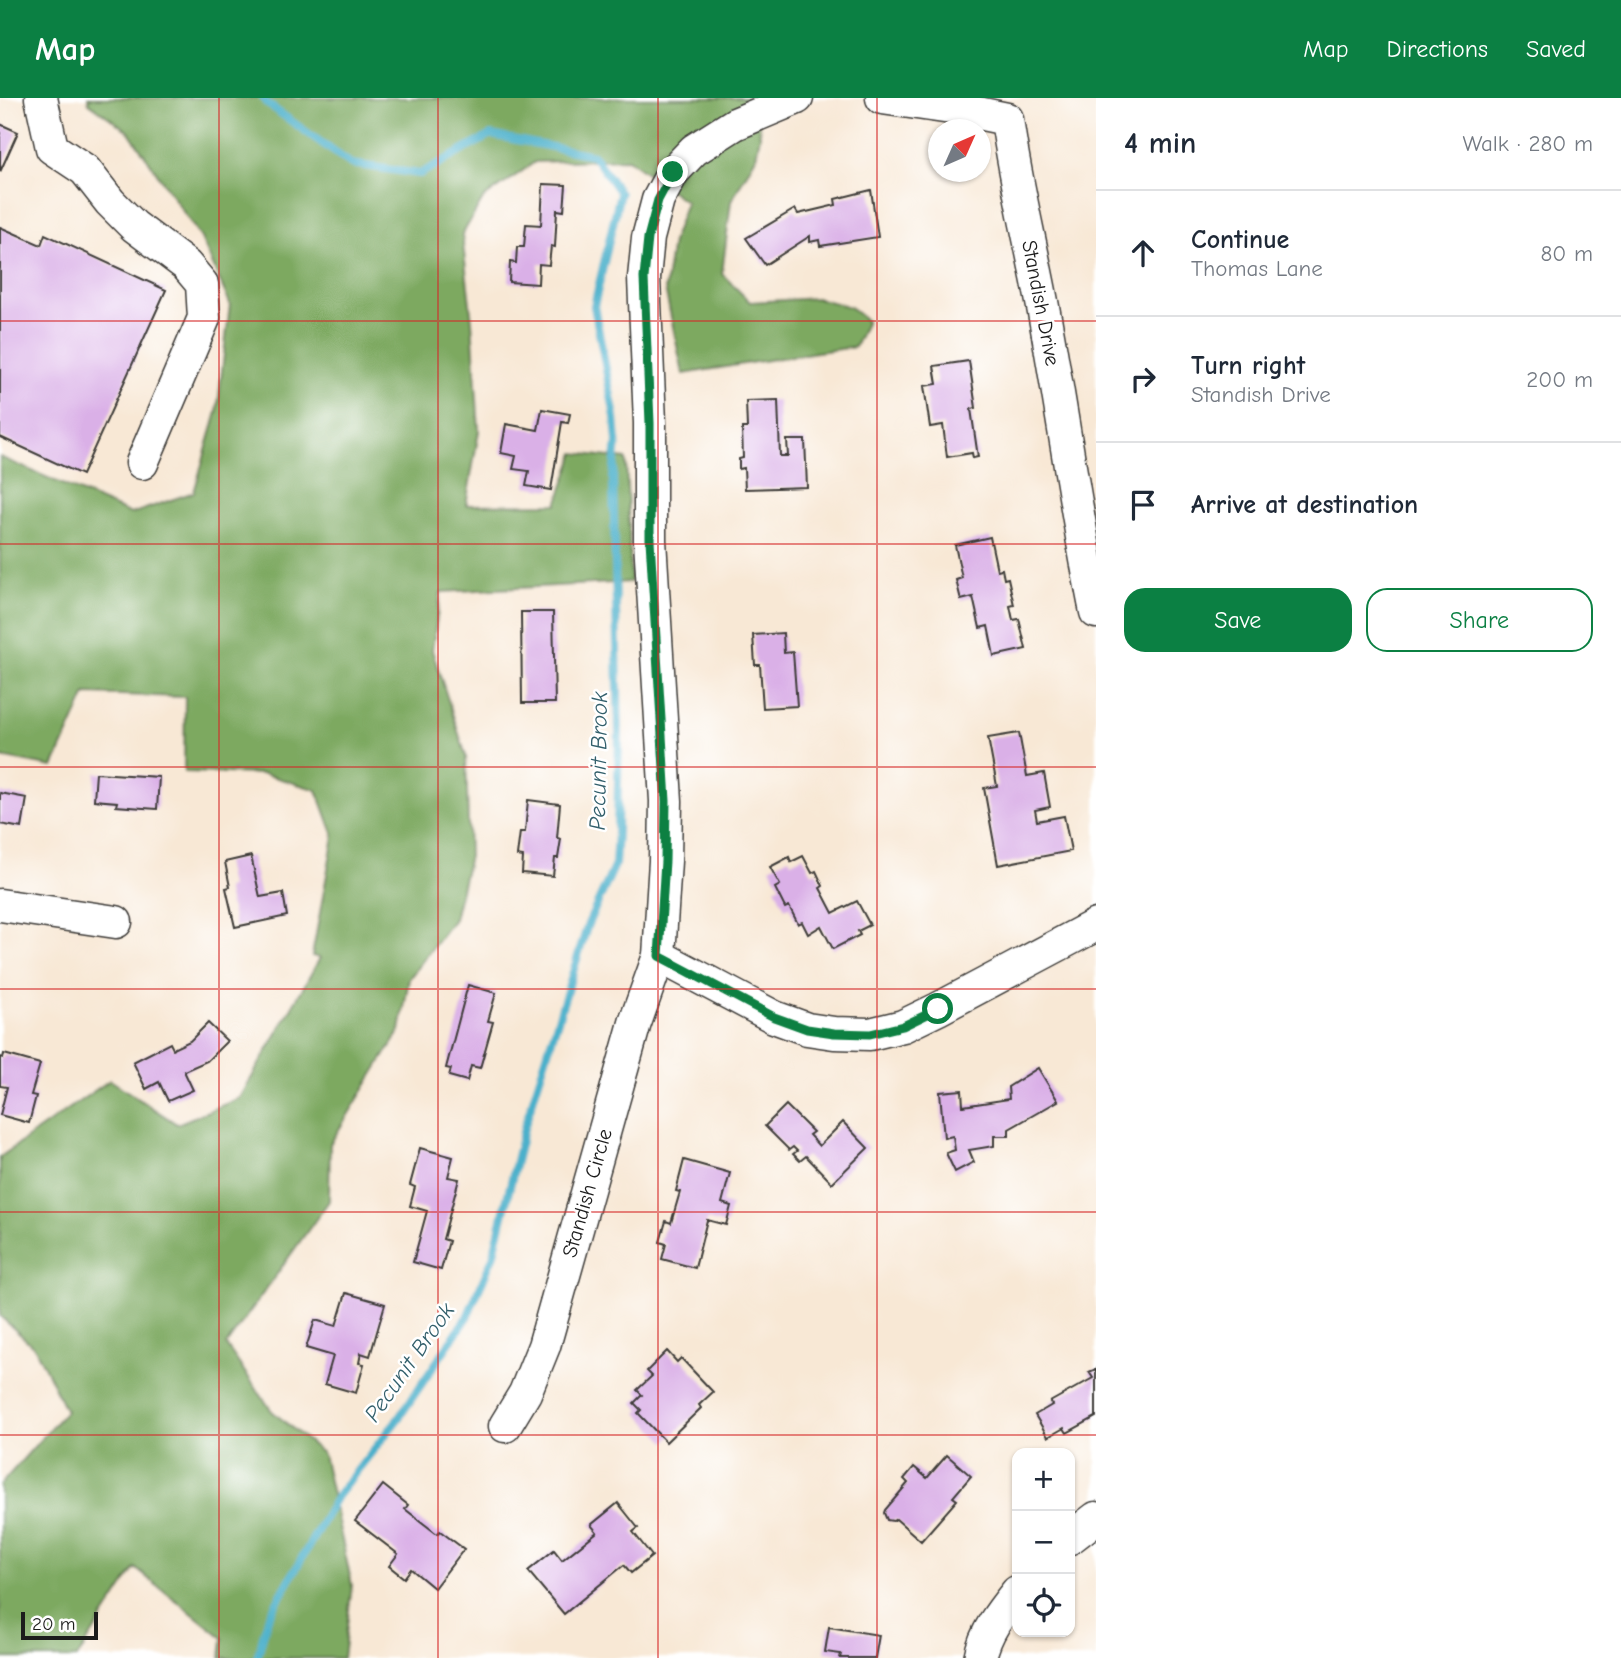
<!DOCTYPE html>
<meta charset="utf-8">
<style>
:root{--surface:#fff;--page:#f6f6f7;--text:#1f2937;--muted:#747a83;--line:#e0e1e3;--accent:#0b8043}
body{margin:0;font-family:"Comic Neue",sans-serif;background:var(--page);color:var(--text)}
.controls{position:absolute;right:21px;bottom:21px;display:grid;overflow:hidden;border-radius:14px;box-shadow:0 2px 5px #0004}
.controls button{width:63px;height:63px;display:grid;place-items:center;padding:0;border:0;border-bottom:2px solid var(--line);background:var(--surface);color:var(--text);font:35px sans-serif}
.compass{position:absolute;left:928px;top:21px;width:63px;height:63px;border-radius:50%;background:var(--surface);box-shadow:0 2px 5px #0004;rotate:45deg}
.scale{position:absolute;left:21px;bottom:18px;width:77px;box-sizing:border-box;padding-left:7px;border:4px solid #1c1c1c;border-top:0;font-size:19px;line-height:24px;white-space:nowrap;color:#1c1c1c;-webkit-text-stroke:5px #fff;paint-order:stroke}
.stop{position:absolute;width:21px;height:21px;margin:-16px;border:5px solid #0b8043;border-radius:50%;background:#fff}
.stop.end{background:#0b8043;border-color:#fff;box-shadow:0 2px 7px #0008}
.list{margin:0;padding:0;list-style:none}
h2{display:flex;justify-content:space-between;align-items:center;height:91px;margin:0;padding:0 28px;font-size:30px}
h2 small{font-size:23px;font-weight:400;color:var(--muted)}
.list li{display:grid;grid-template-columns:46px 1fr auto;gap:21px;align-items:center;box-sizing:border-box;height:126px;padding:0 28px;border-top:2px solid var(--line)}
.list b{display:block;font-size:26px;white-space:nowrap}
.list p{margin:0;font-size:23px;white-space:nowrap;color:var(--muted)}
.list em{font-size:23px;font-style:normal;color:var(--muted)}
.actions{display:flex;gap:14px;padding:21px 28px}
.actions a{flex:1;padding:16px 0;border:2px solid var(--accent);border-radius:21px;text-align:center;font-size:24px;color:var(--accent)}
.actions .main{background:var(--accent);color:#fff}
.icon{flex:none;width:38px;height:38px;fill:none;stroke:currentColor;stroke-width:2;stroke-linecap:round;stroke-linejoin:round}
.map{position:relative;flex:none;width:1096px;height:1560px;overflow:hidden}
header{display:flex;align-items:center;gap:42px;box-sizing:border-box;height:98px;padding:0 35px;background:var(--accent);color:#fff}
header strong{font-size:33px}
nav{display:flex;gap:38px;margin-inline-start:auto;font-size:24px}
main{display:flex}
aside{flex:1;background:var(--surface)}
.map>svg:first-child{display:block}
.forest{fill:#7da961;stroke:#4c623e;stroke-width:2}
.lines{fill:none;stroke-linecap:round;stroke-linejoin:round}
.stream{stroke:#4cb0cb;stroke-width:8}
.building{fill:#dab0e7}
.minor-casing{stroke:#3d3b38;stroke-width:35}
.minor{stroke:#fff;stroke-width:32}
.route{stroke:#0b8043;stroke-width:9}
.grid{fill:none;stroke:#d62828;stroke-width:2;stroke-opacity:0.55}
.labels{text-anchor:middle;stroke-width:5;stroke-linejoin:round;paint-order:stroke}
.street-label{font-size:21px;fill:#1c1c1c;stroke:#fff}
.water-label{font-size:23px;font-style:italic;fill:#325f6b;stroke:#fff}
</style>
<header>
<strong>Map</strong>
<nav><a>Map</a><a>Directions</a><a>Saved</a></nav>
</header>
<main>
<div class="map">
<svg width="1096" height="1560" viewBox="0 0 1096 1560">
<rect width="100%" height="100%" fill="#fff"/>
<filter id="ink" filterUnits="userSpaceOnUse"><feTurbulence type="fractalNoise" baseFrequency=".0143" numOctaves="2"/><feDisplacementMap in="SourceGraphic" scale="14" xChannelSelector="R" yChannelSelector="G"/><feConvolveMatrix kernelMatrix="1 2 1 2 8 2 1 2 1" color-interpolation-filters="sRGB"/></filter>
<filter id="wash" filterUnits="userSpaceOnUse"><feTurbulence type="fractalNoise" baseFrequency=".00686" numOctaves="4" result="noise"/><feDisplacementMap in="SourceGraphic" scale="28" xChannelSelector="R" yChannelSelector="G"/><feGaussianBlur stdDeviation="1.57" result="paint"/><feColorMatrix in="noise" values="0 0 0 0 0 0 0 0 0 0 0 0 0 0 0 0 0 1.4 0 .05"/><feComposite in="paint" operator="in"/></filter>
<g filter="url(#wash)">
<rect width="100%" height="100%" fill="#f8e8d5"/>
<polygon class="forest" points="88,0 757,0 760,38 756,59 731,103 722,176 750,204 817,200 850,209 867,223 855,249 817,254 683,276 665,191 672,144 686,104 628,61 535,64 483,101 462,137 472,223 479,333 466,407 557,406 575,355 626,361 631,484 441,494 432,552 466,658 469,758 454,821 409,881 400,933 330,1046 329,1103 226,1247 272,1313 323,1356 352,1487 343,1560 221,1560 223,1540 135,1470 77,1560 0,1560 0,1387 66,1313 35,1250 0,1218 0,1059 110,982 177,1026 240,1000 320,860 312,858 334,738 317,692 264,676 184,674 185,599 86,596 53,669 0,659 0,359 131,416 194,394 217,314 230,206 201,140 129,34 89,5"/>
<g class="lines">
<polyline class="stream" points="257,1560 268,1520 337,1398 398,1321 467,1219 493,1159 524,1030 588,826 615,767 617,734 619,635 613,380 617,344 615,319 594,208 620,95 593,57 491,37 420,76 351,66 266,5 263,0"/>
</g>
<g id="blocks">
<g class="building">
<polygon points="0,26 18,34 0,74"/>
<polygon points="543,86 566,87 564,113 557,112 555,149 551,148 549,167 539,166 538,186 509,184 510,164 516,165 517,149 524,149 526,126 541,127"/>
<polygon points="871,92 878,139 820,148 819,142 810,144 810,138 765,167 746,140 795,111 798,116 836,107 835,101"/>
<polygon points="0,129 41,147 45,136 166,192 82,377 0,339"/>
<polygon points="969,263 976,310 971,311 978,359 973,360 972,355 947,359 943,327 930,329 924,288 937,286 934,268"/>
<polygon points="778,302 780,358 788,358 787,342 805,342 807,389 745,391 744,370 739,371 739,361 743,360 742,330 747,330 746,303"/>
<polygon points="542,311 570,316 568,325 562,324 551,392 526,388 529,373 513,371 516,358 501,355 506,326 538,332"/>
<polygon points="990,439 997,472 1002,471 1004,481 1008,480 1014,507 1010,508 1013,522 1019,521 1026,551 994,558 988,528 980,530 973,499 961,502 956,482 962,480 955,447"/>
<polygon points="521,514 553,514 555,605 522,605"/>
<polygon points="783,535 784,555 793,554 797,608 763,610 760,567 755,567 753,537"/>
<polygon points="1019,635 1027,678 1044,675 1050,709 1035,712 1037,723 1064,718 1071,753 998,767 984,690 997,688 988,640"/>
<polygon points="96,675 159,679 157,711 116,708 117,704 94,702"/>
<polygon points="0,695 27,700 22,730 0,726"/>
<polygon points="528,702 560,706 557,740 561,741 558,760 555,760 553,778 522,775 523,759 517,758 520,734 525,734"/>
<polygon points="251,758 260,799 283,795 287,818 235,829 226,790 230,789 225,764"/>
<polygon points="803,758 812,775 816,773 823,788 820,790 833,815 857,803 870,827 858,833 860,837 833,851 821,828 808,836 802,824 798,826 789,808 785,810 775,790 780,787 770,769 789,759 791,764"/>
<polygon points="468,887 496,895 488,923 493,924 480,970 471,968 467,983 449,978 451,971 446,970"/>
<polygon points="208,925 227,943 207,963 184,973 193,992 168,1003 159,984 146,991 133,964 170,945 173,951 190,943"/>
<polygon points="4,956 40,966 31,997 36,998 29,1025 0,1017 7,989 0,988 0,959 3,960"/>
<polygon points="1038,970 1058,1003 1009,1031 1009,1038 994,1038 994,1048 969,1052 974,1064 955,1074 946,1055 955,1052 953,1038 944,1040 940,994 962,992 963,1008 1009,1001 1008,989"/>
<polygon points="786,1007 813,1034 809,1037 819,1048 843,1024 868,1050 832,1085 806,1058 800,1063 793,1056 797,1053 793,1049 789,1052 765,1028"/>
<polygon points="420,1050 453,1059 448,1079 459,1081 443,1141 449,1143 441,1172 413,1164 427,1113 410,1108 415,1089 410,1087"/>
<polygon points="684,1062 730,1075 722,1105 731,1108 726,1127 707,1122 695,1170 662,1161 666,1146 660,1144 666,1123 671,1125 680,1094 676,1093"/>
<polygon points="346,1195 385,1206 370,1258 361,1255 359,1265 364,1266 356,1295 325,1286 333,1258 306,1250 315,1222 336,1228"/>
<polygon points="667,1253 677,1264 681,1260 713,1294 699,1307 701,1310 666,1344 638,1315 641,1312 634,1305 642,1297 637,1292 652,1278 647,1273"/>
<polygon points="1096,1271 1096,1319 1067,1335 1064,1330 1048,1339 1035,1317 1052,1307 1050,1304 1093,1280 1089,1274"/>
<polygon points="947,1357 971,1378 953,1399 957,1402 921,1443 896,1421 893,1423 887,1422 884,1415 885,1412 908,1385 904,1381 914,1369 927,1380"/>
<polygon points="383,1387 408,1407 405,1411 437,1436 440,1433 464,1451 434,1490 411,1471 404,1480 389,1468 398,1456 355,1423"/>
<polygon points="618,1405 638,1430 633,1434 652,1458 631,1475 624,1467 564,1516 528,1473 554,1452 562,1462 597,1434 591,1427"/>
<polygon points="829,1529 879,1537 875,1560 840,1560 841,1556 825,1554"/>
</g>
</g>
</g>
<g filter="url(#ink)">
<use href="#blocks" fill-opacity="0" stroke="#3d3b38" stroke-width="2"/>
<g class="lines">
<defs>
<g id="minor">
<polyline points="41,0 52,50 85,72 110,104 134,128 186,167 202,186 204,220 142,365"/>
<path d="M882,0L958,11L1007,21C1016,88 1033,153 1045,220C1063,318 1076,416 1096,514"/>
<polyline points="0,807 116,824"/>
<polyline points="659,858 774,919 807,931 834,935 870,936 903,928 938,911 1096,827"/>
<polyline points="505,1328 525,1295 544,1248 635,925 659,858 665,763 666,703 650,442 650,325 644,180 648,140 658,102 673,74 694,52 735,26 797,0"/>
<polyline points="1070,1440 1096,1420"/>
<path d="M980,1560C985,1534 1001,1514 1017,1494"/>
</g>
</defs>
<use href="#minor" class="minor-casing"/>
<use href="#minor" class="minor"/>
</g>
</g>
<g class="lines" filter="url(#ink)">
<polyline class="route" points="673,74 658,102 648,140 644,180 650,325 650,442 666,703 665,763 659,858 774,919 807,931 834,935 870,936 903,928 938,911"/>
</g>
<path class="grid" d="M219,0V1560M438,0V1560M658,0V1560M877,0V1560M0,223H1096M0,446H1096M0,669H1096M0,891H1096M0,1114H1096M0,1337H1096"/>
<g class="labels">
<g class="street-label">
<text transform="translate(1041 205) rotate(79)" y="7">Standish Drive</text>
<text transform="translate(587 1095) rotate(-74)" y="7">Standish Circle</text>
</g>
<g class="water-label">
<text transform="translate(598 663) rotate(-89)" y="8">Pecunit Brook</text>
<text transform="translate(409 1264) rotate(-55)" y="8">Pecunit Brook</text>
</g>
</g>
</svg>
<div class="controls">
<button>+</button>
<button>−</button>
<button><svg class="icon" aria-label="locate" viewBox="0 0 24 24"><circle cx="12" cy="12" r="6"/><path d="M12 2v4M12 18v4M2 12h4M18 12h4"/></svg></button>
</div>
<svg class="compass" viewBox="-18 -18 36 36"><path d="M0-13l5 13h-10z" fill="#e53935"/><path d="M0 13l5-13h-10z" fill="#747a83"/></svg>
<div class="scale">20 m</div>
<div class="stop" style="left:938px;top:911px"></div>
<div class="stop end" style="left:673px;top:74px"></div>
</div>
<aside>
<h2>4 min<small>Walk · 280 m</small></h2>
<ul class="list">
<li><svg class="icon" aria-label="ahead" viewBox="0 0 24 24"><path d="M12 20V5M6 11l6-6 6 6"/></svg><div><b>Continue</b><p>Thomas Lane</p></div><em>80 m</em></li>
<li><svg class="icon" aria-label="right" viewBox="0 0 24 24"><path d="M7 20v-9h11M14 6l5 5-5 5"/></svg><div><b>Turn right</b><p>Standish Drive</p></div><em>200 m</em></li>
<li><svg class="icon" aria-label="arrive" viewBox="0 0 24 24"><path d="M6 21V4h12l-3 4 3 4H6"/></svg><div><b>Arrive at destination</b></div></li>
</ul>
<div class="actions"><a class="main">Save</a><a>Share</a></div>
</aside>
</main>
